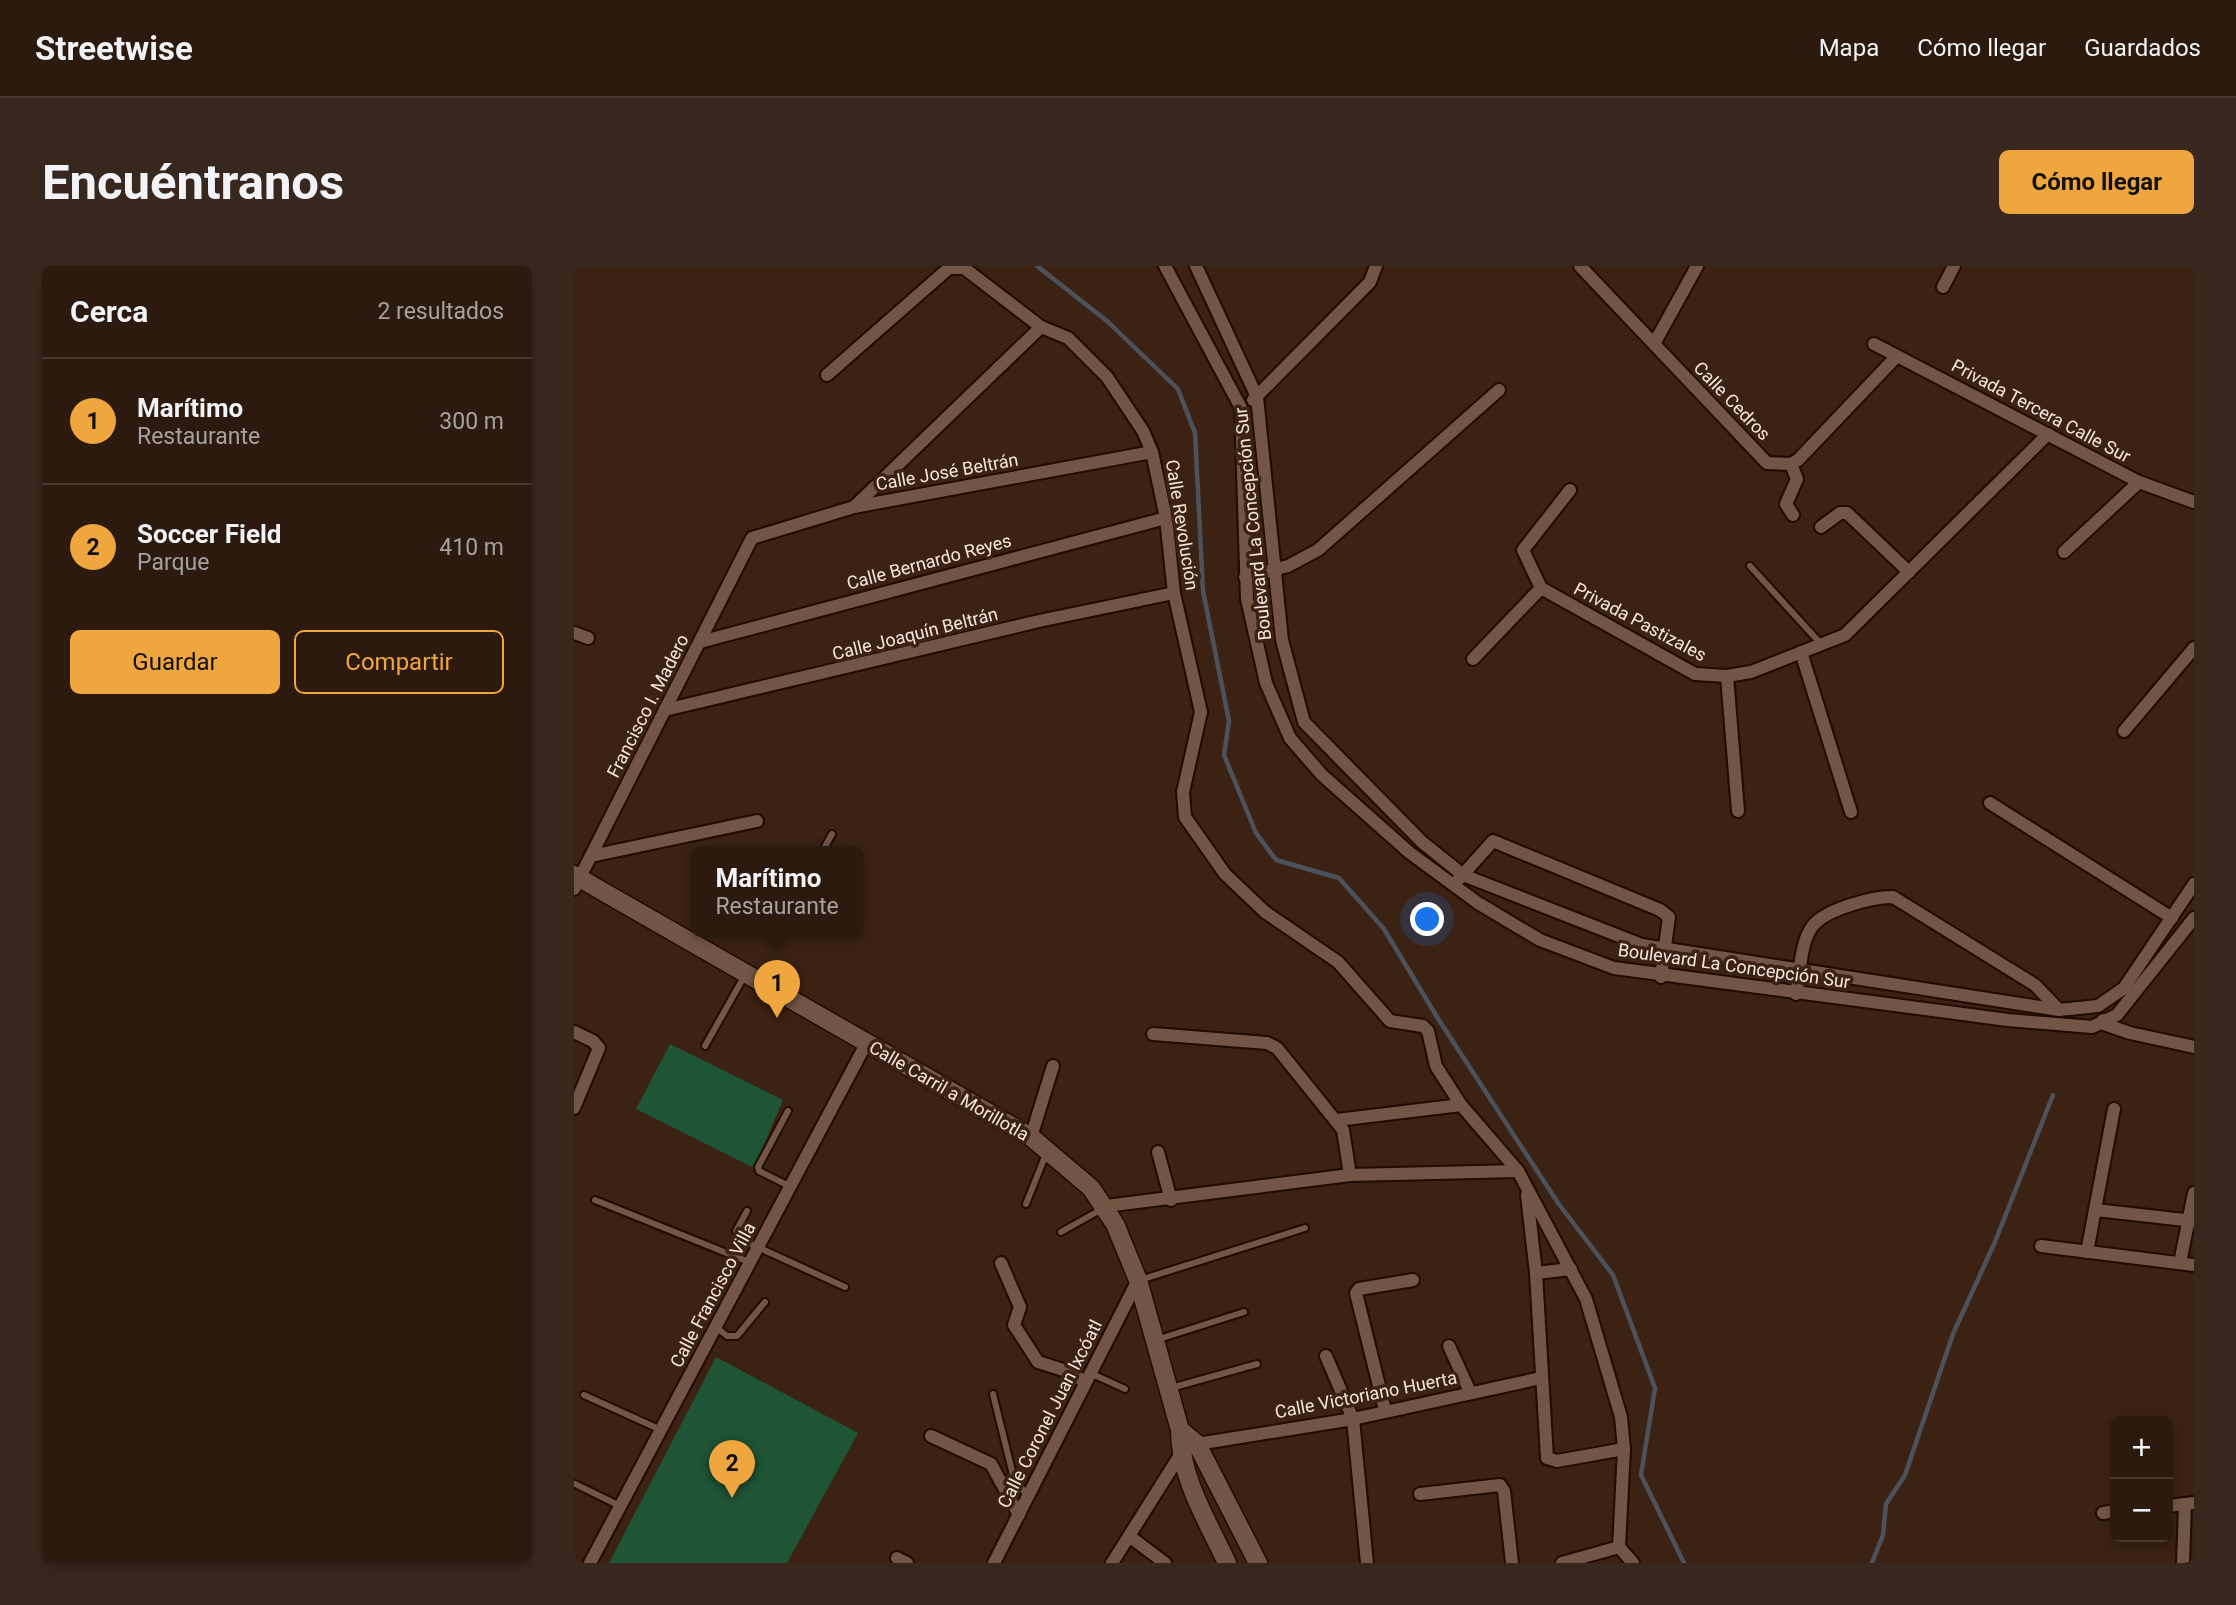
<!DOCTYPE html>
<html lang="es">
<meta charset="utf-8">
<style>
:root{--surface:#2c1a0e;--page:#38271c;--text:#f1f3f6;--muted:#a6a19e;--line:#48382e;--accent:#f0a63e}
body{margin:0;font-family:Roboto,sans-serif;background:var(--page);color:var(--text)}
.controls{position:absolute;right:21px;bottom:21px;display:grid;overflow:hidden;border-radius:10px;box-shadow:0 4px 10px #0003}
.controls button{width:63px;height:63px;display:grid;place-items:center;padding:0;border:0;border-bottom:2px solid var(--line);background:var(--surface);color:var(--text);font:35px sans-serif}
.you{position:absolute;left:854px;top:654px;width:24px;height:24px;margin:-18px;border:5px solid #fff;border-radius:50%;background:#1a73e8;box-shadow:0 0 0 10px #1a73e833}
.badge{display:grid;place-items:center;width:46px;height:46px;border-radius:50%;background:var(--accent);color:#111;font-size:23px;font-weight:700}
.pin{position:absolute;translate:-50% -58px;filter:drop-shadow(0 2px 4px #0008)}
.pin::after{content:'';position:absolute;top:37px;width:24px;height:21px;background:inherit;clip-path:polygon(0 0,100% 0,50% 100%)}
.popup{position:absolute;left:117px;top:580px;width:172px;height:91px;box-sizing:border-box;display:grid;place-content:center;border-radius:10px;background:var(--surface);filter:drop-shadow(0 2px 5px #0005);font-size:23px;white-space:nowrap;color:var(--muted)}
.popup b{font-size:26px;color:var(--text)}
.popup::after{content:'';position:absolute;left:50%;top:100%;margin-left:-14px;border:14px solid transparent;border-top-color:var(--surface)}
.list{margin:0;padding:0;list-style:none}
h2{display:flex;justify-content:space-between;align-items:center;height:91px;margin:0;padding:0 28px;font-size:30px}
h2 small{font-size:23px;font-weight:400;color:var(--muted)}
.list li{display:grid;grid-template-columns:46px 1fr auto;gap:21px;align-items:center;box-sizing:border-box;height:126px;padding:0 28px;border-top:2px solid var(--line)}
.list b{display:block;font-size:26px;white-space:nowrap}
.list p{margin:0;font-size:23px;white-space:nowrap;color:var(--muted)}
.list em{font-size:23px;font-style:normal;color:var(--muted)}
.actions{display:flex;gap:14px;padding:21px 28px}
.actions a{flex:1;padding:16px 0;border:2px solid var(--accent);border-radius:10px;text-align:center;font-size:24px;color:var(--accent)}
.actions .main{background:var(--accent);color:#111}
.map{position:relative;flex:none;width:1620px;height:1297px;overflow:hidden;border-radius:10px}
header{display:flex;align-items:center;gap:42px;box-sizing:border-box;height:98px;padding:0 35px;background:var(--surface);border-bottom:2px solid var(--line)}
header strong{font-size:33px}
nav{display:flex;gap:38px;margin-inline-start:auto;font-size:24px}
.intro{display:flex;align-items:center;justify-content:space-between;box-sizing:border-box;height:168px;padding:0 42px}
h1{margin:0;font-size:49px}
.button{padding:18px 32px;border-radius:10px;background:var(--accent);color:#111;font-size:24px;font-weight:700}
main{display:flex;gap:42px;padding:0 42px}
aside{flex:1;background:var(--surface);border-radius:10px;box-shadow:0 4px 10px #0003}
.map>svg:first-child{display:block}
.green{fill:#1f5435}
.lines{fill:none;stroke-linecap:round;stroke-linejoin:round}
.stream{stroke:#4b525c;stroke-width:4.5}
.lane-casing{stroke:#210a00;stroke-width:10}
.street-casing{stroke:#210a00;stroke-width:16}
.secondary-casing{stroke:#210a00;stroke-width:21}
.lane{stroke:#735545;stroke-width:6}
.street{stroke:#735545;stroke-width:12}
.secondary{stroke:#735545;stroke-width:18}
.labels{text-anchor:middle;stroke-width:7;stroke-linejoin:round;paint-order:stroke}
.street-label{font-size:18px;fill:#f7e5db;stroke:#3b2213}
</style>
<header>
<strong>Streetwise</strong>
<nav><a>Mapa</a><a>Cómo llegar</a><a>Guardados</a></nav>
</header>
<div class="intro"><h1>Encuéntranos</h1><a class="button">Cómo llegar</a></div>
<main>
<aside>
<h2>Cerca<small>2 resultados</small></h2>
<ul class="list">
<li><span class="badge">1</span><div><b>Marítimo</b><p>Restaurante</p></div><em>300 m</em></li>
<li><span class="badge">2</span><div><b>Soccer Field</b><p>Parque</p></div><em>410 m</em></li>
</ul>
<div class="actions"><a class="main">Guardar</a><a>Compartir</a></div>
</aside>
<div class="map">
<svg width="1620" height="1297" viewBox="0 0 1620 1297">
<rect width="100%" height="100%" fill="#3b2213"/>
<g class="green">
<polygon points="96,778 209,834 180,902 62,843"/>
<polygon points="142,1091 284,1167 213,1297 35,1297"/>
</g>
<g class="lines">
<g class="stream">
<polyline points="463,0 533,55 604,123 621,167 629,325 655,455 650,489 682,567 702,594 765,612 810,663 863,751 984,937 1039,1009 1081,1122 1067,1209 1110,1297"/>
<polyline points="1298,1297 1309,1269 1312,1238 1331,1209 1379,1068 1421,976 1479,829"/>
</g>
<defs>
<g id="lane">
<polyline points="1176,300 1247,378"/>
<polyline points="248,586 258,568"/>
<polyline points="131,780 171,709"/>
<polyline points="214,845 184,901 185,905 217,921"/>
<polyline points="21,934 175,996"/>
<polyline points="452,938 472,888"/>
<polyline points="173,945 162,965 168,974 271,1021"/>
<polyline points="487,966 528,943"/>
<polyline points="566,1014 731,962"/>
<polyline points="142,1061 153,1070 163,1070 191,1036"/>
<polyline points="582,1074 670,1046"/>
<polyline points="516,1107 551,1123"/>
<polyline points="597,1122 683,1098"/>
<polyline points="419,1128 439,1209 453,1230"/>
<polyline points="10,1129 87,1164"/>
<polyline points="1,1218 46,1240"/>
</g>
<g id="street">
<polyline points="591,0 667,142 673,333 692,417 716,472 748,509 836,587 904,637 966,674 1040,702 1434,754 1518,761 1543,749 1620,652"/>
<polyline points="622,0 683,131 708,374 730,456 848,576 889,609 1068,679 1485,744 1524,740 1550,722 1620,618"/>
<polyline points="1006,0 1193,197 1217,198 1224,194 1323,90"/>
<polyline points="1369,21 1380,0"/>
<polyline points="1080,78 1123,0"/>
<polyline points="1300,78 1565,216 1620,236"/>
<polyline points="253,109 375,2 390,2 467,61 494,72 533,111 569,165 578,186 592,252 600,327 627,446 609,526 611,551 651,608 691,646 764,696 816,755 849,760 854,765 862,800 887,839 944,905 1012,1033 1047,1151 1050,1183 1045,1281 1059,1297"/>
<polyline points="679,134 796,16 802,0"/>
<polyline points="1217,198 1223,213 1212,238 1219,249"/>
<polyline points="996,224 949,284 967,322 1121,408 1153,410 1177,406 1271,369 1474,168"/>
<polyline points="281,240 467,61"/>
<polyline points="1247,261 1266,247 1273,247 1335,306"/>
<polyline points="1490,286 1565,216"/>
<polyline points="671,311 714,300 744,284 925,124"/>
<polyline points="0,367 14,372"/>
<polyline points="126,376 592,252"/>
<polyline points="1227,386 1277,546"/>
<polyline points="899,393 967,322"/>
<polyline points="1153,410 1164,545"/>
<polyline points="91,444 465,355 600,327"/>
<polyline points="1550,465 1620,382"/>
<polyline points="1416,537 1598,652"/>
<polyline points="17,590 183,555"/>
<polyline points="884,614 919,575 1086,644 1095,651 1087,711"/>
<polyline points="0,623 178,272 280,241 578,186"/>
<path d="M1222,728C1226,709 1226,681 1236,664C1246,644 1298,631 1319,631L1461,719L1485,744"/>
<polyline points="1529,754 1530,758 1556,767 1620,781"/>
<polyline points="0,766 19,775 25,782 0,842"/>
<polyline points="579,768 693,777 703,782 769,864 776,909"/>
<polyline points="763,854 887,839"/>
<polyline points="457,871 479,800"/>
<polyline points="584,886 597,934"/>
<polyline points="953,929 962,1007 973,1192 983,1195 1050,1183"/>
<polyline points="532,940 776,909 944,905"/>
<polyline points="1522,944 1620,955"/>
<polyline points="1467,980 1620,999"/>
<polyline points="1513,986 1540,843"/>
<polyline points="427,997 446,1041 440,1059 464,1096 499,1107 511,1117"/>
<polyline points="1606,997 1620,927"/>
<polyline points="962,1007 997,1003"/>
<polyline points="875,1080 896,1126"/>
<polyline points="752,1090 779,1153 793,1297"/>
<polyline points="811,1144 782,1027 785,1023 839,1014"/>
<polyline points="357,1170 417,1198 445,1249"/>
<polyline points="846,1228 926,1219 930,1225 938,1297"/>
<polyline points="1594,1240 1620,1237"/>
<polyline points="1529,1247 1541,1245"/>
<polyline points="555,1270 591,1297"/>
<polyline points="323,1292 333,1297"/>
<polyline points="16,1297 292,778"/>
<polyline points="420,1297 564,1014"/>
<polyline points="538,1297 606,1189 623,1178 779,1153 967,1112"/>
<polyline points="988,1297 1045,1281"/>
<polyline points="1609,1297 1611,1238"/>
</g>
<g id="secondary">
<path d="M0,609L457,871L517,922L541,958L564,1014L606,1164C606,1212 633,1254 653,1297"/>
<polyline points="606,1164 623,1178 684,1297"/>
</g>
</defs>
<use href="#lane" class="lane-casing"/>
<use href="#street" class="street-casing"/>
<use href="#secondary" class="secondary-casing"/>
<use href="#lane" class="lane"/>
<use href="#street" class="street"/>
<use href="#secondary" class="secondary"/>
</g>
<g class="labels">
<g class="street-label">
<text transform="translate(1158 135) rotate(46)" y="6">Calle Cedros</text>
<text transform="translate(1467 145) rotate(28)" y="6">Privada Tercera Calle Sur</text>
<text transform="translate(373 206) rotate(-10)" y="6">Calle José Beltrán</text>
<text transform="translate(679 258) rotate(-96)" y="6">Boulevard La Concepción Sur</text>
<text transform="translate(608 259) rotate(81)" y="6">Calle Revolución</text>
<text transform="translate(355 296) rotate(-15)" y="6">Calle Bernardo Reyes</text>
<text transform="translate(1066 356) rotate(28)" y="6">Privada Pastizales</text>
<text transform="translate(341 368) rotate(-14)" y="6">Calle Joaquín Beltrán</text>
<text transform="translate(74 440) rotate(-63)" y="6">Francisco I. Madero</text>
<text transform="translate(1160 700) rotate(8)" y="6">Boulevard La Concepción Sur</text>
<text transform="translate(375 825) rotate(30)" y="6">Calle Carril a Morillotla</text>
<text transform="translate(139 1029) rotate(-62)" y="6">Calle Francisco Villa</text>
<text transform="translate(792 1129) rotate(-11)" y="6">Calle Victoriano Huerta</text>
<text transform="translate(476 1148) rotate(-63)" y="6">Calle Coronel Juan Ixcóatl</text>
</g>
</g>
</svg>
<div class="controls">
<button>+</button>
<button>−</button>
</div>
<div class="you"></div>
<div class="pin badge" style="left:203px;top:752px">1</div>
<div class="popup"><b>Marítimo</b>Restaurante</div>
<div class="pin badge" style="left:158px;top:1232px">2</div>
</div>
</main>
